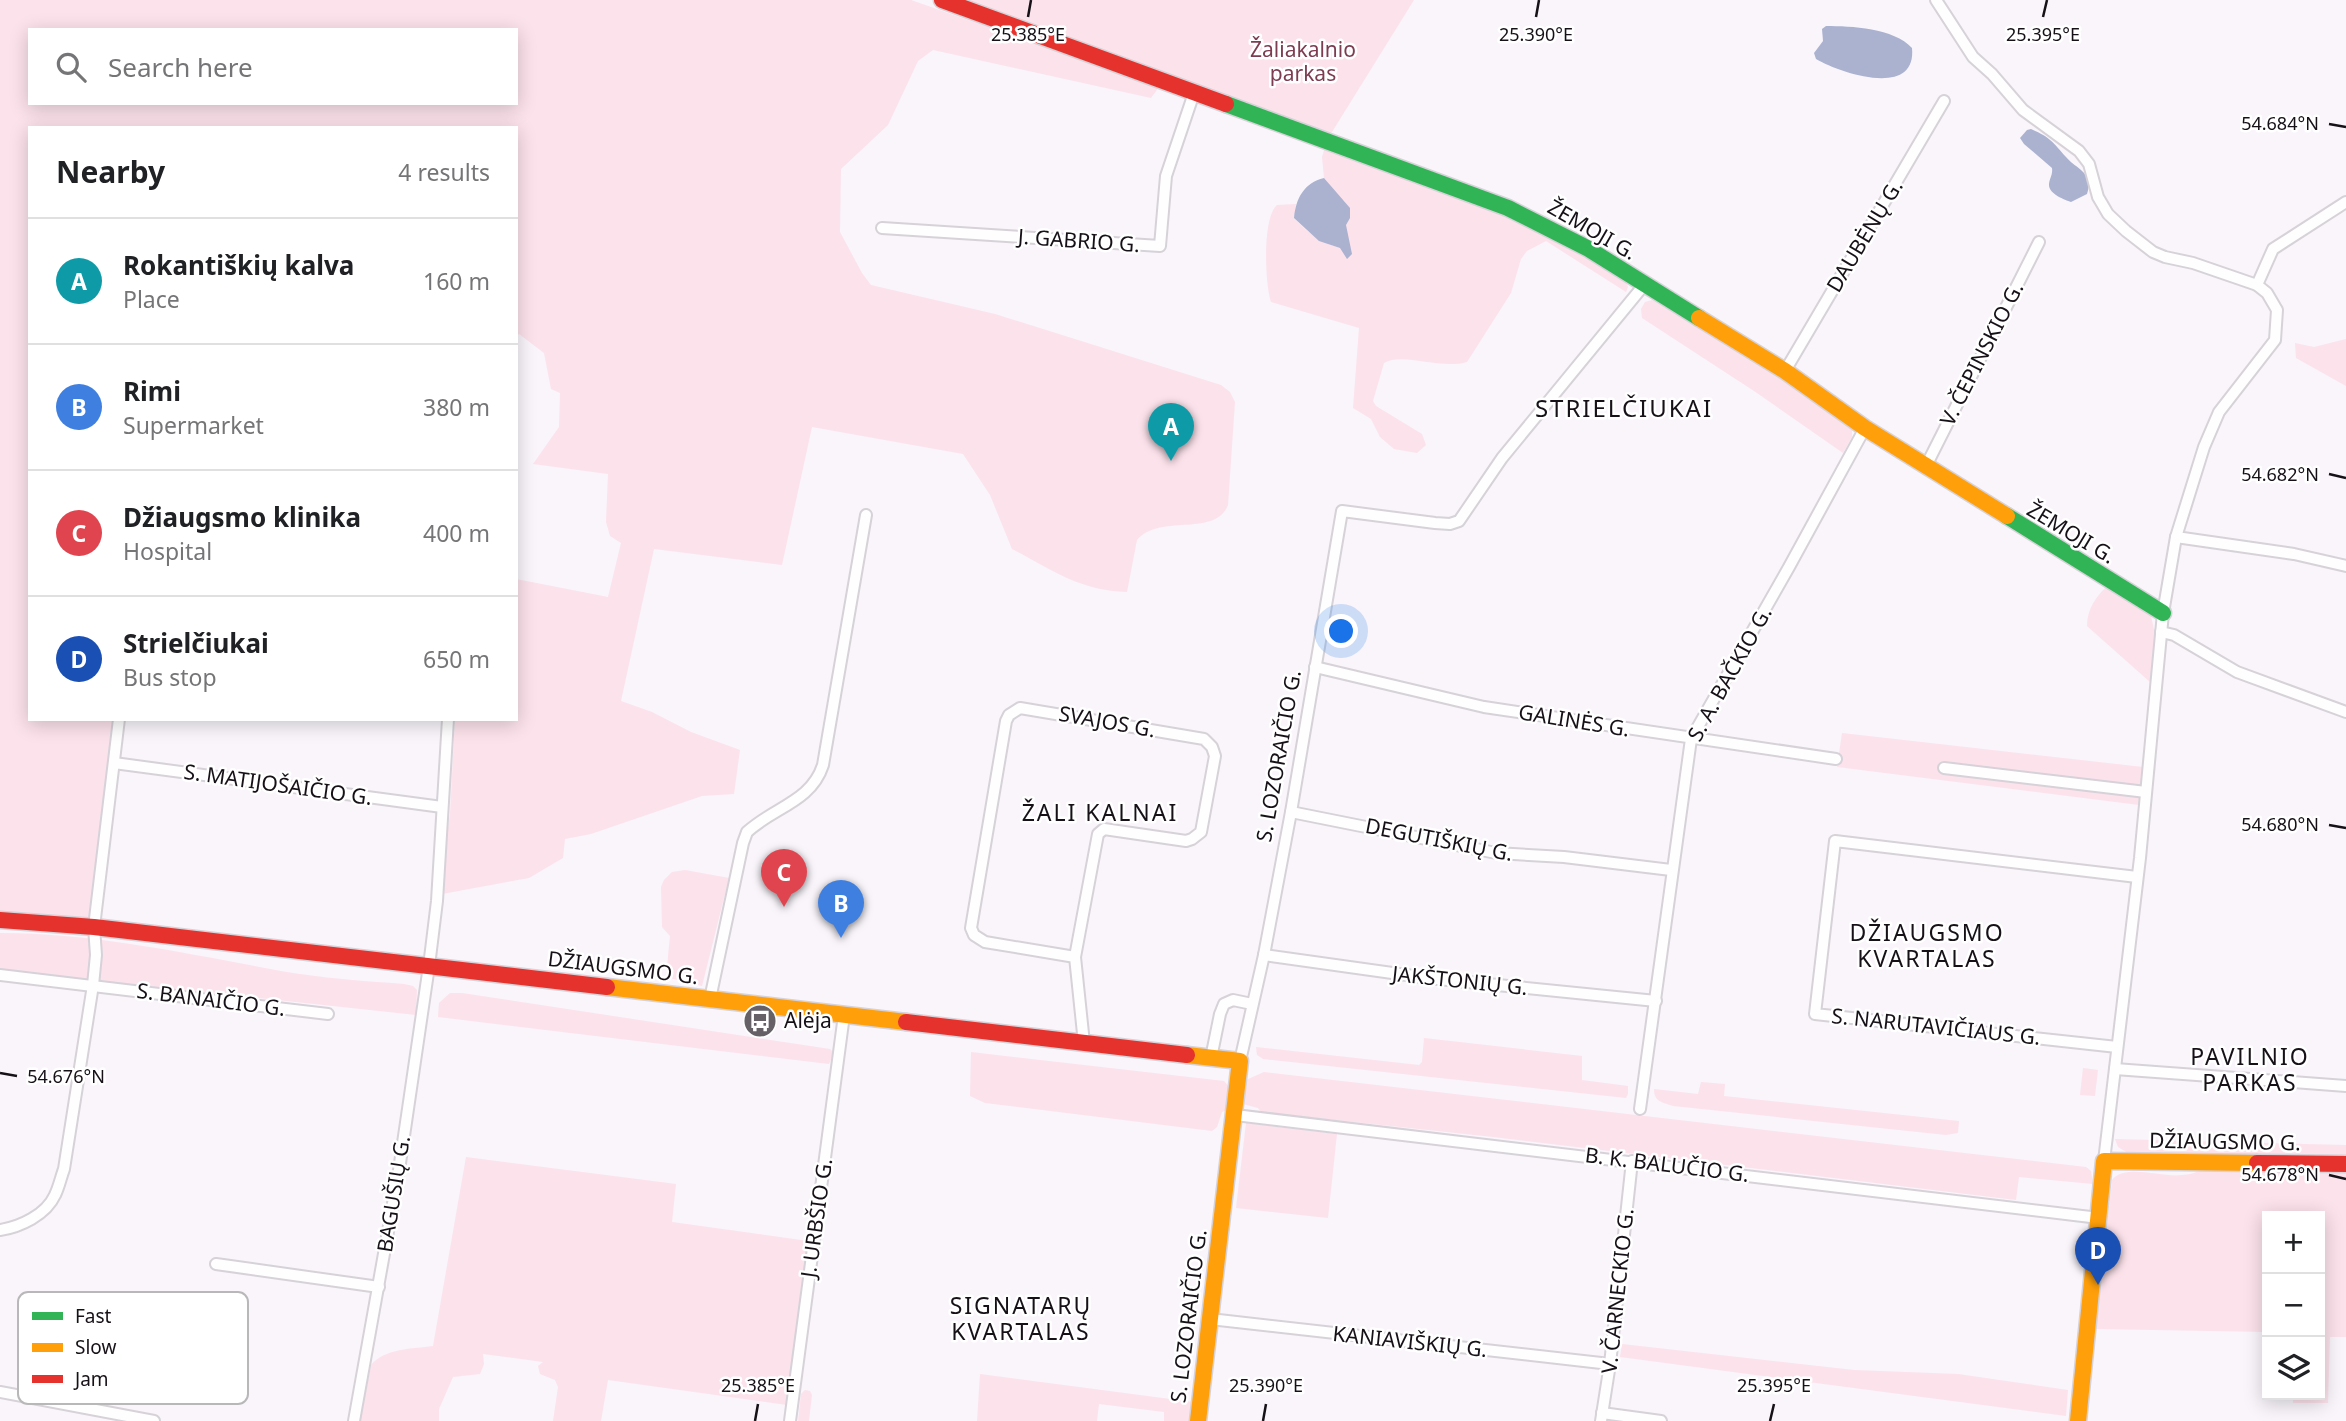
<!DOCTYPE html>
<meta charset="utf-8">
<style>
:root{--surface:#fff;--page:#f2f2f2;--text:#202124;--muted:#757577;--line:#e0e0e0;--accent:#b45309}
body{margin:0;font-family:"Noto Sans",sans-serif;background:var(--page);color:var(--text)}
.controls{position:absolute;right:21px;bottom:21px;display:grid;overflow:hidden;border-radius:0px;box-shadow:0 4px 18px #0003}
.controls button{width:63px;height:63px;display:grid;place-items:center;padding:0;border:0;border-bottom:2px solid var(--line);background:var(--surface);color:var(--text);font:35px sans-serif}
.you{position:absolute;left:1342px;top:632px;width:24px;height:24px;margin:-18px;border:5px solid #fff;border-radius:50%;background:#1a73e8;box-shadow:0 0 0 10px #1a73e833}
.badge{display:grid;place-items:center;width:46px;height:46px;border-radius:50%;background:var(--accent);color:#fff;font-size:23px;font-weight:700}
.pin{position:absolute;translate:-50% -58px;filter:drop-shadow(0 2px 4px #0008)}
.pin::after{content:'';position:absolute;top:37px;width:24px;height:21px;background:inherit;clip-path:polygon(0 0,100% 0,50% 100%)}
.list{margin:0;padding:0;list-style:none}
h2{display:flex;justify-content:space-between;align-items:center;height:91px;margin:0;padding:0 28px;font-size:30px}
h2 small{font-size:23px;font-weight:400;color:var(--muted)}
.list li{display:grid;grid-template-columns:46px 1fr auto;gap:21px;align-items:center;box-sizing:border-box;height:126px;padding:0 28px;border-top:2px solid var(--line)}
.list b{display:block;font-size:26px;white-space:nowrap}
.list p{margin:0;font-size:23px;white-space:nowrap;color:var(--muted)}
.list em{font-size:23px;font-style:normal;color:var(--muted)}
.icon{flex:none;width:38px;height:38px;fill:none;stroke:currentColor;stroke-width:2;stroke-linecap:round;stroke-linejoin:round}
.map{position:relative;flex:none;width:2346px;height:1421px;overflow:hidden}
.search{position:absolute;background:var(--surface);box-shadow:0 4px 18px #0003;left:28px;top:28px;width:490px;height:77px;display:flex;align-items:center;gap:18px;box-sizing:border-box;padding:0 24px;border-radius:0px;color:var(--muted);font-size:26px}
.panel{position:absolute;background:var(--surface);box-shadow:0 4px 18px #0003;left:28px;top:126px;width:490px;height:595px;border-radius:0px}
.map>svg:first-child{display:block}
.green{fill:#fce2eb;fill-rule:evenodd}
.water{fill:#abb2d0}
.lines{fill:none;stroke-linecap:round;stroke-linejoin:round}
.street-casing{stroke:#d6d2d8;stroke-width:14}
.fast-casing{stroke:#d6d2d8;stroke-width:19}
.slow-casing{stroke:#d6d2d8;stroke-width:19}
.jam-casing{stroke:#d6d2d8;stroke-width:19}
.street{stroke:#fefefe;stroke-width:10}
.fast{stroke:#30b455;stroke-width:16}
.slow{stroke:#ff9f0a;stroke-width:16}
.jam{stroke:#e5322d;stroke-width:16}
.ticks{fill:none;stroke:#161117;stroke-width:2.5}
.labels{text-anchor:middle;stroke-width:5;stroke-linejoin:round;paint-order:stroke}
.park-label{font-size:21px;fill:#7c3c52;stroke:#fff}
.street-label{font-size:21px;fill:#161117;stroke:#fff}
.poi-label{font-size:21px;fill:#161117;stroke:#fff;text-anchor:start}
.neighbourhood-label{font-size:23px;letter-spacing:2px;fill:#161117;stroke:#fff}
.quarter-label{font-size:24px;letter-spacing:2px;fill:#161117;stroke:#fff}
.key{fill:#fff;stroke:#b9b8b9;stroke-width:2}
.key-label{font-size:19px;fill:#161117}
.ticks-label{font-size:18px;text-anchor:middle;fill:#161117;stroke:#fff;stroke-width:5;stroke-linejoin:round;paint-order:stroke}
</style>
<div class="map">
<svg width="2346" height="1421" viewBox="0 0 2346 1421">
<rect width="100%" height="100%" fill="#f9f5fb"/>
<g class="green">
<path d="M0,0H911L1159,87L1151,98L933,50L918,61L888,125L841,169L840,232L862,273L871,285L995,314L1221,385L1230,392L1235,402L1228,505C1215,538 1160,513 1137,540L1127,592C1080,591 1052,570 1012,549L990,495L963,454L812,427L782,565L654,549L621,701L652,712L691,732L740,750L734,794L702,796L591,834L565,839L563,858L529,878L442,894V871L450,814L455,719H516V579L608,597L621,543L610,536L606,522L608,474L533,464L559,427L560,393L551,389L544,353L519,334L516,337V128H30V719H115L90,920L0,912ZM30,30H516V103H30Z"/>
<polygon points="958,0 1414,0 1332,132 1325,136"/>
<path d="M1325,147L1507,215L1559,240L1626,281L1628,287L1626,292L1546,241L1527,251L1521,259L1511,293L1467,362C1440,370 1403,352 1384,363L1373,401L1376,406L1422,434L1426,445L1417,453L1394,449L1380,437L1371,419L1353,408L1359,328L1271,302C1265,284 1262,218 1277,205L1296,204L1294,218C1308,233 1321,242 1340,248L1346,225L1345,202C1336,197 1332,186 1324,178L1322,157Z"/>
<polygon points="1652,300 1782,378 1852,428 1852,437 1843,453 1754,391 1642,318 1641,309 1645,302"/>
<polygon points="2346,339 2346,386 2296,358 2295,343 2314,347"/>
<path d="M2107,586L2151,616L2155,634L2150,682L2087,626C2087,609 2096,597 2107,586Z"/>
<polygon points="1842,733 2143,767 2139,805 1837,767"/>
<polygon points="685,870 729,878 702,986 666,977 670,936 662,927 661,887 664,880 672,872"/>
<path d="M0,933C94,933 189,954 281,971C321,978 363,981 404,984L413,986L417,990L416,1015L0,970Z"/>
<polygon points="450,993 462,993 830,1049 834,1053 829,1064 438,1017 439,1003"/>
<polygon points="1424,1038 1582,1056 1582,1080 1628,1086 1628,1094 1626,1098 1263,1059 1257,1055 1256,1047 1419,1065 1422,1062"/>
<polygon points="971,1052 1224,1081 1231,1089 1229,1109 1222,1112 1217,1127 1212,1131 985,1103 970,1096"/>
<polygon points="2083,1068 2098,1070 2095,1096 2080,1095"/>
<polygon points="1264,1072 2086,1167 2091,1171 2093,1184 2019,1177 2016,1200 1493,1137 1261,1112 1258,1108 1243,1104 1246,1080"/>
<path d="M1701,1082L1725,1084L1724,1096L1959,1121L1958,1133L1946,1135L1673,1106C1662,1102 1654,1102 1654,1089L1698,1094Z"/>
<polygon points="1246,1123 1337,1134 1328,1218 1236,1208"/>
<polygon points="2115,1139 2346,1145 2346,1158 2133,1156 2118,1147"/>
<path d="M466,1157L676,1184L672,1222L808,1241L787,1405L608,1380L601,1421H553L558,1387L555,1380L540,1374L538,1366L543,1362L483,1354L484,1364L480,1374L453,1377L439,1409V1421H360L371,1365C385,1348 413,1349 433,1346Z"/>
<path d="M2204,1169H2346V1337H2330L2328,1403H2293V1395H2320V1216H2267V1332L2096,1329L2112,1180C2125,1163 2162,1178 2182,1175C2189,1175 2197,1172 2204,1169Z"/>
<polygon points="1622,1344 1854,1370 1958,1374 2068,1390 2066,1416 1620,1357"/>
<polygon points="980,1374 1193,1402 1191,1421 1164,1421 1164,1412 1099,1404 1097,1421 977,1421"/>
<polygon points="805,1390 810,1391 812,1395 809,1421 798,1421 801,1394"/>
</g>
<g class="water">
<path d="M1826,26C1851,26 1894,28 1912,48C1917,99 1840,73 1816,59L1814,53L1823,41L1822,29Z"/>
<path d="M2031,129C2050,137 2053,142 2066,157C2076,169 2094,172 2087,194L2071,202C2065,200 2049,194 2049,185C2049,179 2053,175 2052,168L2024,144L2020,138L2027,130Z"/>
<path d="M1324,178L1350,208V218L1346,225L1352,254L1347,259L1340,248L1319,241L1294,218C1296,198 1304,183 1324,178Z"/>
</g>
<g class="lines">
<defs>
<g id="street">
<polyline points="1936,0 1973,57 1992,74 2023,110 2079,151 2089,164 2098,197 2108,214 2126,231 2153,252 2165,257 2193,263 2257,285 2267,293 2277,310 2275,340 2219,412 2204,447 2176,537 2163,613 2140,858 2104,1161"/>
<polyline points="882,228 1160,246 1166,176 1194,93"/>
<polyline points="2257,285 2273,249 2346,202"/>
<polyline points="1785,371 1944,101"/>
<polyline points="1926,466 2039,242"/>
<polyline points="2176,537 2294,554 2346,566"/>
<polyline points="2161,632 2174,635 2237,672 2346,712"/>
<polyline points="1315,667 1484,707 1836,759"/>
<polyline points="114,763 442,807"/>
<polyline points="1944,768 2146,792"/>
<polyline points="1291,812 1496,853 1564,857 1671,870"/>
<polyline points="1264,955 1428,978 1656,1001"/>
<polyline points="1075,957 985,942 974,935 971,928 1006,721 1009,715 1020,708 1204,739 1212,747 1215,756 1201,832 1192,839 1186,841 1104,829 1098,834 1075,957 1084,1043"/>
<polyline points="0,975 328,1014"/>
<path d="M710,999L743,843L747,832C774,807 811,802 823,765L866,515"/>
<polyline points="2117,1047 1815,1014 1835,841 2137,877"/>
<polyline points="1211,1058 1220,1014 1224,1004 1233,1000 1252,1004"/>
<polyline points="1240,1061 1264,955 1291,812 1342,511 1435,523 1450,524 1459,521 1502,458 1644,285"/>
<polyline points="2115,1069 2346,1086"/>
<polyline points="1640,1109 1691,739 1789,567 1865,428"/>
<polyline points="1235,1115 2099,1218"/>
<path d="M0,1230C20,1227 46,1215 55,1195C59,1187 61,1177 64,1169L93,985L96,955L94,927L119,719"/>
<polyline points="216,1264 379,1287"/>
<polyline points="1210,1319 1610,1364"/>
<polyline points="0,1392 154,1421"/>
<polyline points="1602,1413 1661,1421"/>
<polyline points="354,1421 399,1170 429,966 437,901 448,719"/>
<polyline points="790,1421 844,1015"/>
<polyline points="1601,1421 1610,1364 1632,1161"/>
</g>
<g id="fast">
<polyline points="1226,104 1508,208 1587,248 1699,318"/>
<polyline points="2007,516 2163,613"/>
</g>
<g id="slow">
<polyline points="1699,318 1785,371 1865,428 2007,516"/>
<polyline points="607,987 906,1022"/>
<polyline points="1187,1055 1240,1061 1198,1421"/>
<polyline points="2078,1421 2104,1161 2257,1163"/>
</g>
<g id="jam">
<polyline points="942,0 1226,104"/>
<polyline points="0,920 94,927 607,987"/>
<polyline points="906,1022 1187,1055"/>
<polyline points="2257,1163 2346,1164"/>
</g>
</defs>
<use href="#street" class="street-casing"/>
<use href="#fast" class="fast-casing"/>
<use href="#slow" class="slow-casing"/>
<use href="#jam" class="jam-casing"/>
<use href="#street" class="street"/>
<use href="#fast" class="fast"/>
<use href="#slow" class="slow"/>
<use href="#jam" class="jam"/>
</g>
<path class="ticks" d="M1028,17L1031,0M1536,17L1539,0M2043,17L2047,0M2329,124L2346,127M2329,474L2346,478M2329,825L2346,828M0,1073L17,1076M2329,1175L2346,1179M755,1421L758,1404M1263,1421L1266,1404M1770,1421L1774,1404"/>
<defs>
<symbol id="bus-disc" viewBox="-11 -11 22 22"><circle r="9.5" fill="#656167" stroke="#fff"/><path d="M-5-6H5V4H4V6H2V4H-2V6H-4V4H-5ZM-3.5-4V0h7V-4ZM-3.5 1.2v1.5H-2V1.2ZM2 1.2v1.5H3.5V1.2Z" fill="#fff"/></symbol>
</defs>
<g fill-rule="evenodd">
<use href="#bus-disc" x="741" y="1002" width="38" height="38"/>
</g>
<g class="labels">
<g class="park-label">
<text x="1303" y="57">Žaliakalnio<tspan x="1303" dy="24">parkas</tspan></text>
</g>
<g class="street-label">
<text transform="translate(1592 230) rotate(30)" y="7">ŽEMOJI G.</text>
<text transform="translate(1865 236) rotate(-59)" y="7">DAUBĖNŲ G.</text>
<text transform="translate(1079 241) rotate(4)" y="7">J. GABRIO G.</text>
<text transform="translate(1982 354) rotate(-63)" y="7">V. ČEPINSKIO G.</text>
<text transform="translate(2071 533) rotate(31)" y="7">ŽEMOJI G.</text>
<text transform="translate(1730 674) rotate(-61)" y="7">S. A. BAČKIO G.</text>
<text transform="translate(1574 721) rotate(9)" y="7">GALINĖS G.</text>
<text transform="translate(1107 722) rotate(10)" y="7">SVAJOS G.</text>
<text transform="translate(1279 756) rotate(-80)" y="7">S. LOZORAIČIO G.</text>
<text transform="translate(278 785) rotate(8)" y="7">S. MATIJOŠAIČIO G.</text>
<text transform="translate(1439 840) rotate(11)" y="7">DEGUTIŠKIŲ G.</text>
<text transform="translate(623 968) rotate(7)" y="7">DŽIAUGSMO G.</text>
<text transform="translate(1460 981) rotate(6)" y="7">JAKŠTONIŲ G.</text>
<text transform="translate(211 1000) rotate(7)" y="7">S. BANAIČIO G.</text>
<text transform="translate(1936 1027) rotate(6)" y="7">S. NARUTAVIČIAUS G.</text>
<text transform="translate(2225 1142) rotate(1)" y="7">DŽIAUGSMO G.</text>
<text transform="translate(1667 1165) rotate(7)" y="7">B. K. BALUČIO G.</text>
<text transform="translate(394 1194) rotate(-81)" y="7">BAGUŠIŲ G.</text>
<text transform="translate(817 1218) rotate(-82)" y="7">J. URBŠIO G.</text>
<text transform="translate(1618 1291) rotate(-84)" y="7">V. ČARNECKIO G.</text>
<text transform="translate(1189 1316) rotate(-83)" y="7">S. LOZORAIČIO G.</text>
<text transform="translate(1410 1342) rotate(6)" y="7">KANIAVIŠKIŲ G.</text>
</g>
<g class="poi-label">
<text x="784" y="1028">Alėja</text>
</g>
<g class="neighbourhood-label">
<text x="1100" y="821">ŽALI KALNAI</text>
<text x="1927" y="941">DŽIAUGSMO<tspan x="1927" dy="26">KVARTALAS</tspan></text>
<text x="2250" y="1065">PAVILNIO<tspan x="2250" dy="26">PARKAS</tspan></text>
<text x="1021" y="1314">SIGNATARŲ<tspan x="1021" dy="26">KVARTALAS</tspan></text>
</g>
<g class="quarter-label">
<text x="1624" y="417">STRIELČIUKAI</text>
</g>
</g>
<rect x="18" y="1292" width="230" height="112" rx="10" class="key"/>
<rect x="32" y="1312" width="31" height="8" fill="#30b455"/>
<rect x="32" y="1343" width="31" height="9" fill="#ff9f0a"/>
<rect x="32" y="1375" width="31" height="8" fill="#e5322d"/>
<g class="key-label">
<text x="75" y="1323">Fast</text>
<text x="75" y="1354">Slow</text>
<text x="75" y="1386">Jam</text>
</g>
<g class="ticks-label">
<text x="1028" y="41">25.385°E</text>
<text x="1536" y="41">25.390°E</text>
<text x="2043" y="41">25.395°E</text>
<text x="2280" y="130">54.684°N</text>
<text x="2280" y="481">54.682°N</text>
<text x="2280" y="831">54.680°N</text>
<text x="66" y="1083">54.676°N</text>
<text x="2280" y="1181">54.678°N</text>
<text x="758" y="1392">25.385°E</text>
<text x="1266" y="1392">25.390°E</text>
<text x="1774" y="1392">25.395°E</text>
</g>
</svg>
<div class="controls">
<button>+</button>
<button>−</button>
<button><svg class="icon" aria-label="layers" viewBox="0 0 24 24"><path d="M12 4l9 5-9 5-9-5zM3 14l9 5 9-5"/></svg></button>
</div>
<div class="you"></div>
<div class="pin badge" style="left:1171px;top:461px;background:#0f9aa8">A</div>
<div class="pin badge" style="left:841px;top:938px;background:#3f7fe0">B</div>
<div class="pin badge" style="left:784px;top:907px;background:#e0444e">C</div>
<div class="pin badge" style="left:2098px;top:1285px;background:#1a4fb4">D</div>
<div class="search"><svg class="icon" aria-label="search" viewBox="0 0 24 24"><circle cx="10" cy="10" r="6"/><path d="M15 15l6 6"/></svg>Search here</div>
<section class="panel">
<h2>Nearby<small>4 results</small></h2>
<ul class="list">
<li><span class="badge" style="background:#0f9aa8">A</span><div><b>Rokantiškių kalva</b><p>Place</p></div><em>160 m</em></li>
<li><span class="badge" style="background:#3f7fe0">B</span><div><b>Rimi</b><p>Supermarket</p></div><em>380 m</em></li>
<li><span class="badge" style="background:#e0444e">C</span><div><b>Džiaugsmo klinika</b><p>Hospital</p></div><em>400 m</em></li>
<li><span class="badge" style="background:#1a4fb4">D</span><div><b>Strielčiukai</b><p>Bus stop</p></div><em>650 m</em></li>
</ul>
</section>
</div>
